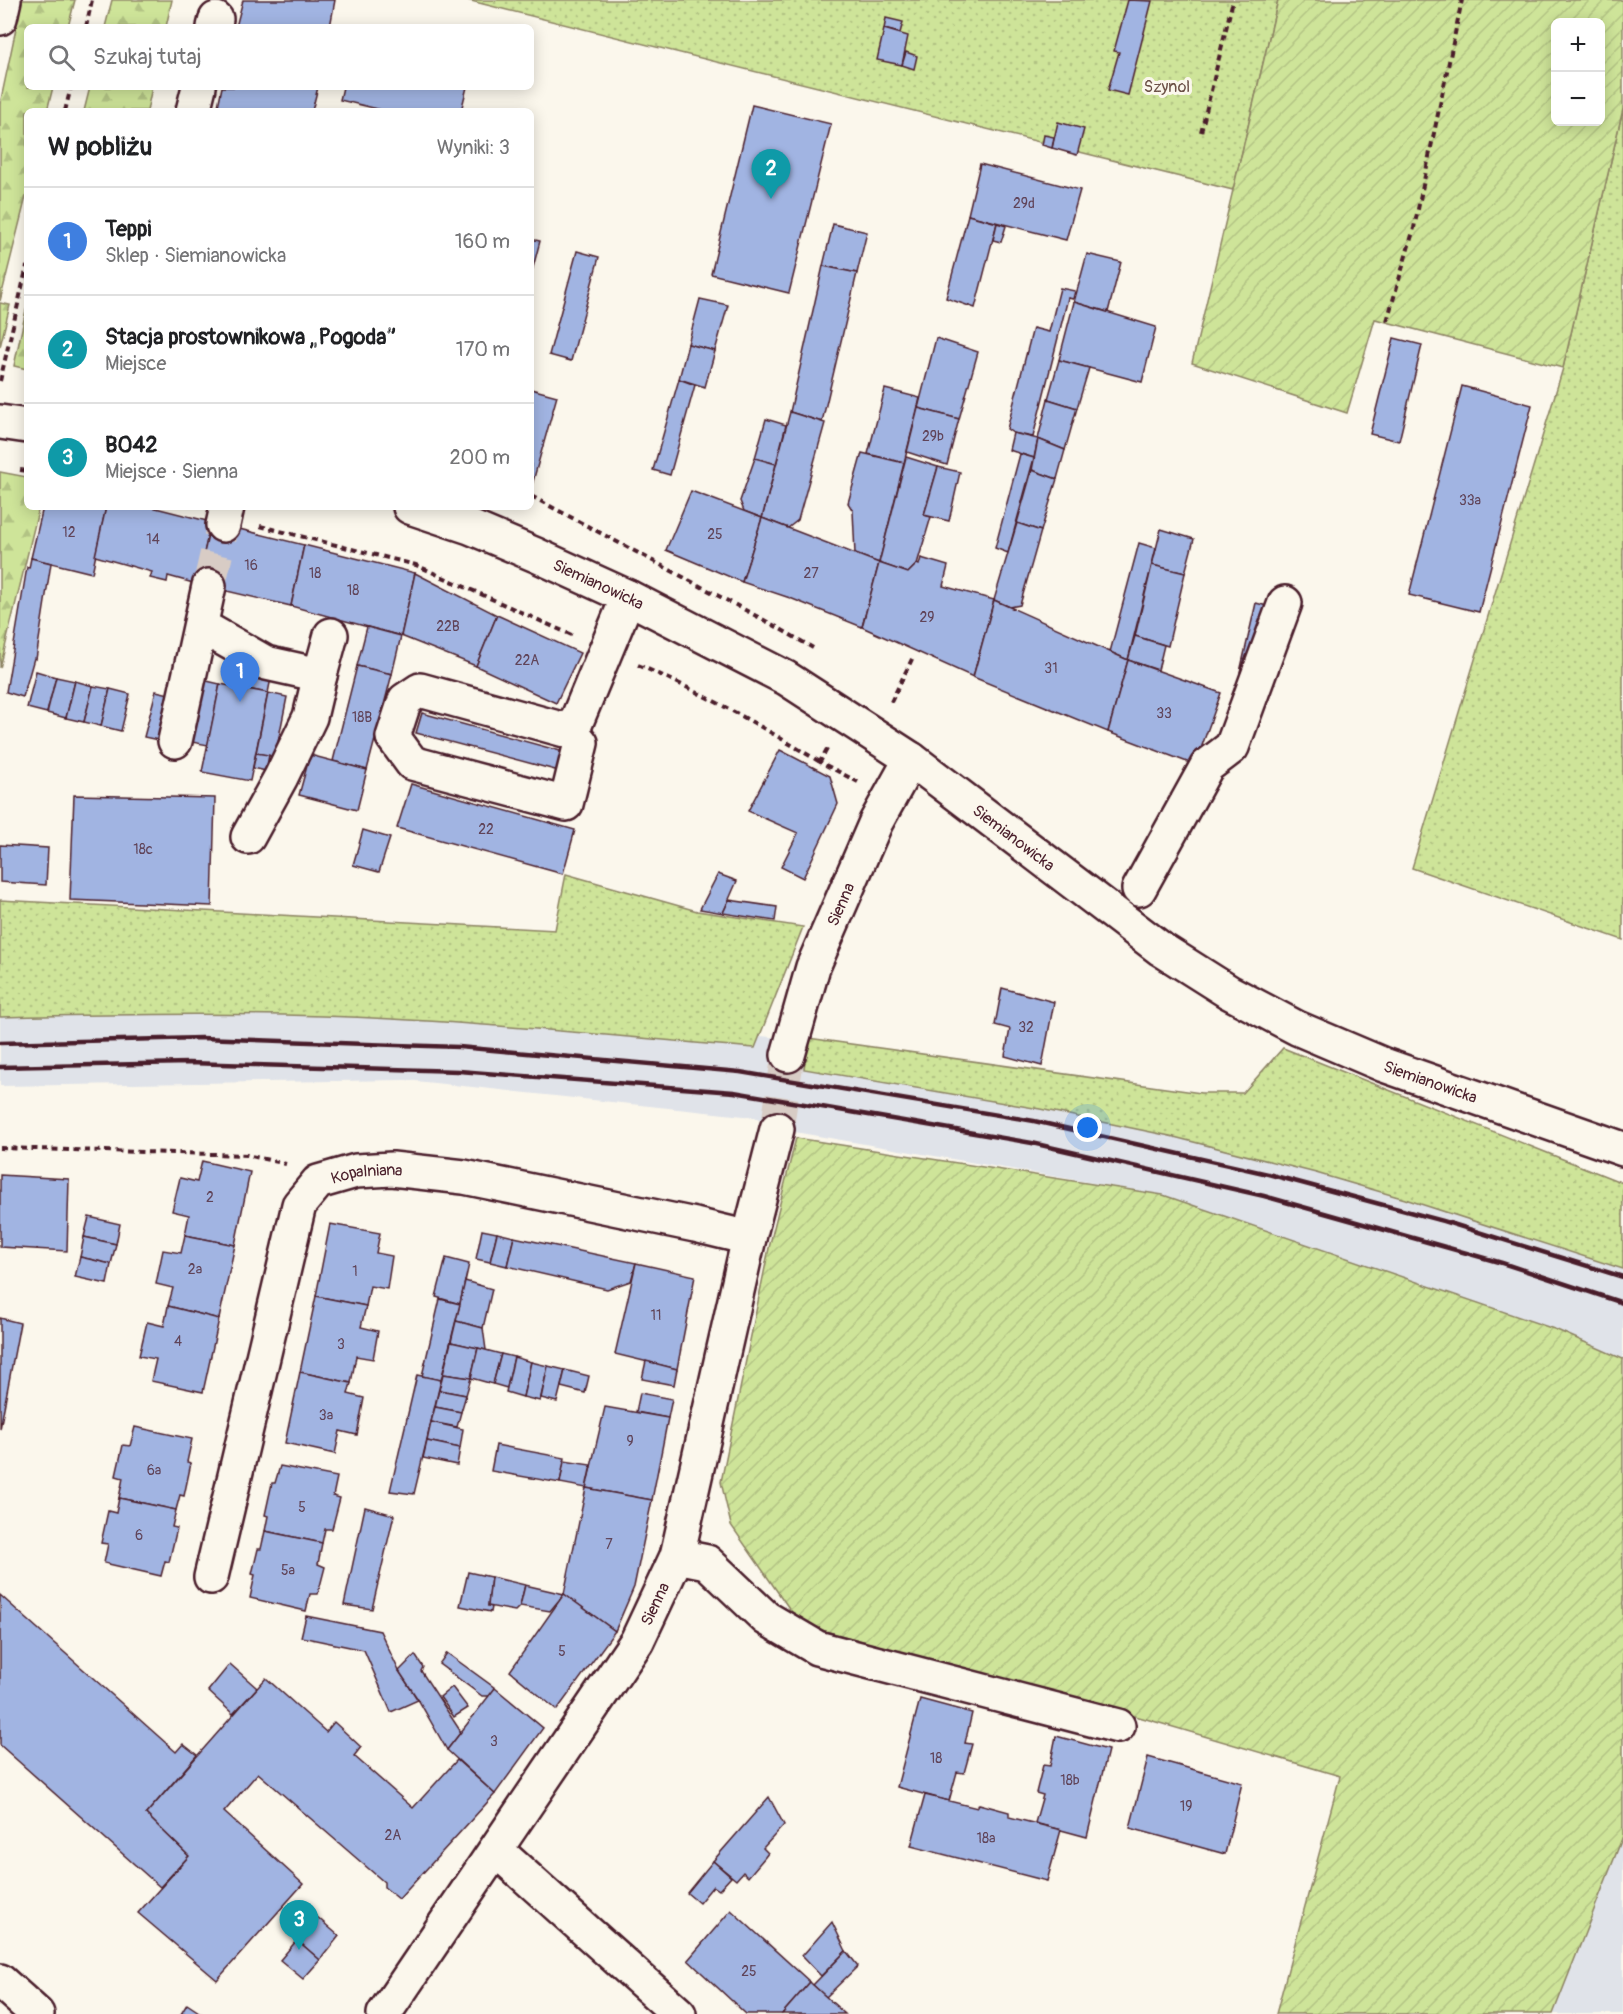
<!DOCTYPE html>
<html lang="pl">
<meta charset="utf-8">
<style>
:root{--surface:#fff;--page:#f6f6f6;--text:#202124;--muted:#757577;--line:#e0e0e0;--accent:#7c3aed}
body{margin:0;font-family:Pangolin,sans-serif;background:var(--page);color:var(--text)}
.controls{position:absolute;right:18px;top:18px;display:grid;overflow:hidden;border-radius:9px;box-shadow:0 3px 15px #0003}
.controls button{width:54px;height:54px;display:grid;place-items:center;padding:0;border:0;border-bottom:2px solid var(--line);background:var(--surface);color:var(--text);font:30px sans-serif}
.you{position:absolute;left:1088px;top:1128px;width:21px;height:21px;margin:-15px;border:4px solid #fff;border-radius:50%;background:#1a73e8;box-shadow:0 0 0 9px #1a73e833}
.badge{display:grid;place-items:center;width:39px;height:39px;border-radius:50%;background:var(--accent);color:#fff;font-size:20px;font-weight:700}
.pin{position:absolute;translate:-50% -50px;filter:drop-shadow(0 2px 3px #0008)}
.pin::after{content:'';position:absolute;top:32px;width:21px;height:18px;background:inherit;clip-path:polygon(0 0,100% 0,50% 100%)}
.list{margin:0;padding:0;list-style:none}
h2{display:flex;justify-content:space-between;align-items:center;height:78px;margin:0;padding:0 24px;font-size:26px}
h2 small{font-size:20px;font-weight:400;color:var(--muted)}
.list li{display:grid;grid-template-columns:39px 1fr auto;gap:18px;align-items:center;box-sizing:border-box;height:108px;padding:0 24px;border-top:2px solid var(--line)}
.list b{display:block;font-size:22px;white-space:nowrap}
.list p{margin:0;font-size:20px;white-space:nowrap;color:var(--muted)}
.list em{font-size:20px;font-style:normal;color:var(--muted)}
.icon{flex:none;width:33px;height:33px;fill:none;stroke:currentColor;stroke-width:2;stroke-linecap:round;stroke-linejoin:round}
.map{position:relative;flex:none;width:1623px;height:2014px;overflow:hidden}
.search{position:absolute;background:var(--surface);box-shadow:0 3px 15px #0003;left:24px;top:24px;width:510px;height:66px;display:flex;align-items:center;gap:15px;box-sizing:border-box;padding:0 21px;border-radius:9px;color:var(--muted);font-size:22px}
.panel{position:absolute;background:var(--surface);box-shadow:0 3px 15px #0003;left:24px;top:108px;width:510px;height:402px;border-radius:9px}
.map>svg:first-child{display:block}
.built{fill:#e0e3e9}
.grass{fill:url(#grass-dots);stroke:#8c8262;stroke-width:1.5}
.forest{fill:url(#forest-firs);stroke:#8c8262;stroke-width:1.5}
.garden{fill:url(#garden-furrows);stroke:#8c8262;stroke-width:1.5;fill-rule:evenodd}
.building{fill:#a1b4e2;stroke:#4a1f2b;stroke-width:1.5}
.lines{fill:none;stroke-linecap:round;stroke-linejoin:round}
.minor-tunnel{stroke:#d8ccc5;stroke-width:33;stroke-dasharray:33 16;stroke-linecap:butt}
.minor-casing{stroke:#4a1f2b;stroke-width:38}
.major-casing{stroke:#4a1f2b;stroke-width:38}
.path{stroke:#4a1f2b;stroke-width:4;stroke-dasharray:6 4.5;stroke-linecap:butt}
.minor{stroke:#fbf7ec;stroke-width:33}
.major{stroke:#fbf7ec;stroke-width:33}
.rail{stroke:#4a1f2b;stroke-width:4.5}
.labels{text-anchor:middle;stroke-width:6;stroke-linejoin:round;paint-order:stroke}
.number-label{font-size:14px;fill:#604459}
.park-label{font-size:16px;fill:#6b5046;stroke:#fbf7ec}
.street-label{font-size:16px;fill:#4a1f2b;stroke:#fbf7ec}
</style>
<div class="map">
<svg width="1623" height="2014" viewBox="0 0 1623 2014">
<defs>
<pattern id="grass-dots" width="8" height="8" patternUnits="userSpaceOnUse" patternTransform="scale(1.5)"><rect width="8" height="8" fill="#cee499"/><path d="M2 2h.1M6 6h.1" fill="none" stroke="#b2c384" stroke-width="1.8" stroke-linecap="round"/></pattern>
<pattern id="forest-firs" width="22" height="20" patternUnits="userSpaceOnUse" patternTransform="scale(1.5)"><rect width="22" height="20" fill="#cee499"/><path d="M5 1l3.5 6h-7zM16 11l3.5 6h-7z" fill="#b2c384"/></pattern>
<pattern id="garden-furrows" width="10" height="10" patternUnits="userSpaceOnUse" patternTransform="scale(1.5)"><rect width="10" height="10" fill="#cee499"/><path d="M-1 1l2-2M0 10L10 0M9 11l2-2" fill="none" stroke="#b2c384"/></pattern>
</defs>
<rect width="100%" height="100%" fill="#fbf7ec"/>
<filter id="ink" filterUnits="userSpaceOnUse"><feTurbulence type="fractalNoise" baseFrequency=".0167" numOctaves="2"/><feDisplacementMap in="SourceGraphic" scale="12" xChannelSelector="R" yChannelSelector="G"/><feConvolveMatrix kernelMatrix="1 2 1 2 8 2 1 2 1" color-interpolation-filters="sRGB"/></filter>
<g filter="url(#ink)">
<g class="built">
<polygon points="399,1002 846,1044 1041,1109 1170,1136 1316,1173 1485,1224 1623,1269 1623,1359 1557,1330 1163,1195 777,1129 753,1117 406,1080 0,1086 0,1009"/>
<polygon points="1623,1836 1623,2014 1553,2014"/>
</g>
<g class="grass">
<polygon points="467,0 1278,0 1233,190"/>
<polygon points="1623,109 1623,940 1412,868 1563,368"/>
<path d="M566,874L697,911L803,927L755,1048C634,1038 513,1025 392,1019C261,1012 130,1014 0,1017V900L555,930Z"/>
<polygon points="808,1038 1201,1093 1243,1093 1283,1048 1623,1183 1623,1269 1405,1199 1316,1173 1170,1136 1040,1109 804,1069"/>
</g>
<g class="forest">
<polygon points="22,0 75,0 68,27 27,27 27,87 53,87 47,111 27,111 27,193 0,301 0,104"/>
<polygon points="112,0 172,0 166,27 105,27"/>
<polygon points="90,87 152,87 147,111 84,111"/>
<polygon points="0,303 10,305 0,347"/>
<polygon points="26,310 27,310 27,369 14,366"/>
<polygon points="0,472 27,477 27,507 39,507 0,668"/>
</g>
<g class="garden">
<path d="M1278,0H1623V109L1563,368L1375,319L1347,413L1192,363ZM1556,22H1600V122H1556Z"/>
<polygon points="796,1138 1163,1195 1557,1330 1623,1359 1623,1836 1553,2014 1276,2014 1340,1776 1146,1719 800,1624 731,1525 721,1482 769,1248"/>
</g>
<g class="building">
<polygon points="243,0 335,0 330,27 236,27"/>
<polygon points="1128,0 1152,1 1128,95 1108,90 1119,52 1114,51"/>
<polygon points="886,18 903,22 900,33 884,29"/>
<polygon points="884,29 908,36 902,65 877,60"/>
<polygon points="906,52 917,56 914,69 902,65"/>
<polygon points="222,87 318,87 312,111 217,111"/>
<polygon points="343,87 467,87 461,111 386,111 340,100"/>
<polygon points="752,105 831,124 789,293 711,274"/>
<polygon points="1058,122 1084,129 1077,155 1052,148"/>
<polygon points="1044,135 1054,137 1052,148 1042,145"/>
<polygon points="980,164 1080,190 1066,240 968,215"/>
<polygon points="968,215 997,223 975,308 946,298"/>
<polygon points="997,223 1006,226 1001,242 993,240"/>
<polygon points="833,224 867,232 857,273 823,266"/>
<polygon points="531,239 540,241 531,275"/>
<polygon points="577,251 599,257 571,361 549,355"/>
<polygon points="1087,254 1121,262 1108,312 1074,302"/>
<polygon points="823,266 857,273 822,422 790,412"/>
<polygon points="1060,288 1075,291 1073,299 1068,298 1033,437 1013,433 1007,429 1033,328 1049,332"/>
<polygon points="700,299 728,305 715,351 688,344"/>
<polygon points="1074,302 1156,327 1142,382 1059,360"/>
<polygon points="936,338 978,352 959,419 918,408"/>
<polygon points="1394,338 1422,345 1399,441 1370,434"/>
<polygon points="688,344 715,351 705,387 679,379"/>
<polygon points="1059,360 1089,368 1077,408 1048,399"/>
<polygon points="679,379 695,385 670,475 653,470"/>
<polygon points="1462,386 1532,405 1479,612 1409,595"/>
<polygon points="531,389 557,396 532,485 531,484"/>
<polygon points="885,389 920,398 904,463 868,454"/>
<polygon points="1048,399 1077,408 1065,450 1038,439"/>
<polygon points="918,408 959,419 947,465 907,452"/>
<polygon points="790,412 825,423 798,520 788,528 762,518"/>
<polygon points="766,419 786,425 776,464 755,458"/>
<polygon points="1013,433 1038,439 1034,458 1009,450"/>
<polygon points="1038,439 1065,450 1057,479 1032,470"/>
<polygon points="862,453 904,463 879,563 855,554 853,511 848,503"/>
<polygon points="1020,454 1034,458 1008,553 995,548"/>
<polygon points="906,457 938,467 924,515 931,517 917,564 908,573 879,563"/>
<polygon points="755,458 776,464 762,518 744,511 740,501"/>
<polygon points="938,467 960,472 949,521 924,515"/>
<polygon points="1032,470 1057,479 1041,531 1017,523"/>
<polygon points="691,491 762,518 742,582 666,550"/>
<polygon points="43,507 106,507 92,573 31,558"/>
<polygon points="106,507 152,507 211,522 197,584 168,576 167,582 150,578 152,572 95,556"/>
<polygon points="762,518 879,563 862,627 790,598 742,582"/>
<polygon points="211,522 304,545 291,606 197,584"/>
<polygon points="1017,523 1041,531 1020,605 1010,607 994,600"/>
<polygon points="1161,529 1194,539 1185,573 1152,565"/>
<polygon points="1139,543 1156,548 1128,660 1110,652"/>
<polygon points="304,545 415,573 401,636 291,606"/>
<polygon points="31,558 51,563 36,659 34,658 23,697 6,692 27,567 29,568"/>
<polygon points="921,558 948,566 943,586 994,600 973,677 862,627 879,563 908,573 917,564 919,565"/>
<polygon points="1152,565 1185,573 1168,646 1135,636"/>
<polygon points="415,573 497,615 476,666 401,636"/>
<polygon points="994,600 1128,660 1108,732 973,677"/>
<polygon points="1256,603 1271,607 1253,676 1240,672"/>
<polygon points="497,615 580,653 556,703 476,666"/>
<polygon points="367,627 401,636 392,674 357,666"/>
<polygon points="1135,636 1164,645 1158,670 1128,660"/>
<polygon points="1128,660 1221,693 1195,765 1108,732"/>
<polygon points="357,666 392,674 367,770 333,761"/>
<polygon points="36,671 56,677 47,713 27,708"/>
<polygon points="250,674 271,678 268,693 247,689"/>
<polygon points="56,677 75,681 66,718 47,713"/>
<polygon points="198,679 220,684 208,745 186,741"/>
<polygon points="75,681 93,686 84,722 66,718"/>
<polygon points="220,684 268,693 250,781 202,772"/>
<polygon points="93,686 110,689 101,726 84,722"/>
<polygon points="110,689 130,694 121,731 101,726"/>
<polygon points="156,691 174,695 163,741 144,737"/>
<polygon points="268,693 287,697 275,757 256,753"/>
<polygon points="422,713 564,752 559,771 416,733"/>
<polygon points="780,750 830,776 838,804 803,878 781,867 798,833 748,811"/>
<polygon points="256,753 269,755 266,771 253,768"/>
<polygon points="310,755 367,770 357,810 299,795"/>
<polygon points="411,784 575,830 563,874 397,828"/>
<polygon points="74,795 215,798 212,906 70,900"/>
<polygon points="363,830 390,838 379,872 353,865"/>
<polygon points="0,845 48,848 46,885 0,882"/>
<polygon points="718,874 737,881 723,913 700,909"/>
<polygon points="729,900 777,907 775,921 723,913"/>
<polygon points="1002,988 1054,1002 1042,1066 1005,1056 1010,1029 995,1025"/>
<polygon points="202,1161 250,1172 235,1245 185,1235 189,1215 172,1211 180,1178 197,1182"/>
<polygon points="0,1175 69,1179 67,1251 0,1247"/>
<polygon points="89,1217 120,1224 116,1244 84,1237"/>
<polygon points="330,1224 380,1233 376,1253 392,1256 387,1289 370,1286 366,1306 316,1296"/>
<polygon points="482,1230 497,1233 490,1262 476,1259"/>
<polygon points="497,1233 514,1237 507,1266 490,1262"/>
<polygon points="185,1235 235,1245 219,1319 168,1306 173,1288 156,1284 163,1250 181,1253"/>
<polygon points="84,1237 116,1244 111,1264 80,1257"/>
<polygon points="514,1237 636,1263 631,1281 607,1289 507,1266"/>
<polygon points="80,1257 111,1264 107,1284 75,1277"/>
<polygon points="446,1258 469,1264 460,1304 436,1297"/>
<polygon points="636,1263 695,1276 677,1369 615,1354"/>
<polygon points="465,1281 492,1289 483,1328 456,1321"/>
<polygon points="316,1296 366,1306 361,1327 378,1331 373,1359 356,1356 351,1383 300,1372"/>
<polygon points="440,1299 460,1304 441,1380 422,1376"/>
<polygon points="168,1306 219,1319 203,1392 151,1381 156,1359 139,1356 147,1322 164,1326"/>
<polygon points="0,1318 20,1323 0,1429"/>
<polygon points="456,1321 483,1328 486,1350 451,1342"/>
<polygon points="451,1342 478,1348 471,1378 443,1374"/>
<polygon points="478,1348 501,1354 493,1384 471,1378"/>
<polygon points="501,1354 514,1357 507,1388 493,1384"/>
<polygon points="514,1357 531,1362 523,1397 506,1392"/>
<polygon points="646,1361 677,1369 674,1385 642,1379"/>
<polygon points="531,1362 548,1366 540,1401 523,1397"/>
<polygon points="548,1366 565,1370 557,1402 541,1398"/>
<polygon points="565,1370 589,1376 585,1393 561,1387"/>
<polygon points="300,1372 351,1383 348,1394 364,1398 357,1435 340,1431 335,1454 285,1443"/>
<polygon points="443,1374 471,1378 466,1395 439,1390"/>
<polygon points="417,1375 441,1380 414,1494 390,1491"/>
<polygon points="439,1390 466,1395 461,1412 435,1407"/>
<polygon points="640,1393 672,1399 668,1418 636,1412"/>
<polygon points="435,1407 461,1412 457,1427 431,1422"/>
<polygon points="605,1407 668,1418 652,1500 586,1488"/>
<polygon points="431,1422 463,1429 460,1448 427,1441"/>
<polygon points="135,1427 192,1439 187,1462 191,1463 184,1496 180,1495 176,1510 119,1498 123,1478 116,1476 123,1445 130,1446"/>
<polygon points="427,1441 460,1448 457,1465 423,1458"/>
<polygon points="496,1445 565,1458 560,1483 491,1471"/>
<polygon points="564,1461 591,1465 586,1488 560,1483"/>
<polygon points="280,1466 337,1477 333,1496 340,1498 332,1529 325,1529 322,1543 265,1531 268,1516 265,1515 272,1483 275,1483"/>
<polygon points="586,1488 652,1500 634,1587 615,1631 564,1594"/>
<polygon points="119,1498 176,1510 172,1527 177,1528 169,1562 165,1561 161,1576 104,1563 108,1544 101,1543 108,1511 116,1513"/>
<polygon points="365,1507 394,1515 372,1609 344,1605"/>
<polygon points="265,1531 322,1543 318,1564 325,1567 318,1594 310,1594 306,1611 250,1598 255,1575 252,1574 258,1549 261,1549"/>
<polygon points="468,1572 491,1577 488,1606 492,1607 491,1612 460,1606"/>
<polygon points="491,1577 525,1585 520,1606 515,1611 488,1606"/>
<polygon points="525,1585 564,1594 550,1611 520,1606"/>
<polygon points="564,1594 615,1631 557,1710 510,1671"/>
<polygon points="0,1595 176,1752 183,1744 197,1755 146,1814 189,1856 160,1887 0,1745"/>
<polygon points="306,1616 380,1631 399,1671 418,1700 391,1712 364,1650 301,1637"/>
<polygon points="447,1653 495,1688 490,1696 482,1696 439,1664"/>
<polygon points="415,1655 423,1667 421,1671 461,1732 447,1750 419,1701 399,1671"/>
<polygon points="230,1664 257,1688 233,1714 208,1691"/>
<polygon points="266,1678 326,1732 334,1722 361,1747 354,1756 413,1808 457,1760 495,1794 399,1899 384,1887 384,1882 258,1773 224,1812 303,1884 217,1980 138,1913 189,1856 146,1814"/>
<polygon points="452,1687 468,1708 454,1717 440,1697"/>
<polygon points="495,1688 543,1728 495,1794 447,1750"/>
<polygon points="920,1699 972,1713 965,1743 972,1744 964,1773 957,1772 949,1801 897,1787"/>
<polygon points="1056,1736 1108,1750 1087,1837 1035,1823 1043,1795 1036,1793 1043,1765 1050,1766"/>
<polygon points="1148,1757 1242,1783 1225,1854 1130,1828"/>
<polygon points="925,1795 977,1808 979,1804 1009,1812 1009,1817 1061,1830 1047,1881 911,1846"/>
<polygon points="769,1797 784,1825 763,1848 768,1853 765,1857 748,1877 743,1872 736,1880 713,1861"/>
<polygon points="713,1861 731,1877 719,1890 713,1886 699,1903 687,1893"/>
<polygon points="731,1910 810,1982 782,2014 746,2014 688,1960"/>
<polygon points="316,1916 339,1936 320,1960 297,1940"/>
<polygon points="832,1922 846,1951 821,1976 802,1956"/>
<polygon points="297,1940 320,1960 303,1979 280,1960"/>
<polygon points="846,1951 858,1966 826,1997 813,1985"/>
<polygon points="810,1982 813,1985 845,2014 782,2014"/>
<polygon points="187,2004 202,2014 181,2014"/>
</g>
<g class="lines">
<g class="minor-tunnel">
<polyline points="209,586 223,525"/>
<polyline points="777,1129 788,1055"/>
</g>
<defs>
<g id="minor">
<polyline points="0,18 4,0"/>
<polyline points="214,27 216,19"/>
<polyline points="193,111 199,87"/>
<polyline points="223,525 227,507"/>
<polyline points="201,626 266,663 320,675 331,635"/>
<polyline points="572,732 420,690 405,700 393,737 412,763 566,804 581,743 572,732 628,597"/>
<polyline points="175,741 209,586"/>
<polyline points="248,837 281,777 310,717 320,675"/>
<polyline points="1139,889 1207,766 1232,747 1285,603"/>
<path id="s1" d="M788,1055L813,967L876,822L911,759"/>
<polyline points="677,1556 707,1562 766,1618 817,1648 1118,1726"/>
<path id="s2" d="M211,1577L299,1205L318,1182L356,1171L392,1169L464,1177L695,1225L749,1238"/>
<polyline points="496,1850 679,2014"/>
<polyline points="0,1981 37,2014"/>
<path id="s3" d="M384,2014L637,1641L677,1556L749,1238L777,1129"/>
</g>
<g id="major">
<polyline points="0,422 27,426"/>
<path id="s4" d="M410,507L470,527L536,555L628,597L786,678L911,759L1161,949L1229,992L1297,1028L1384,1065L1623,1149"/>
</g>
</defs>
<use href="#minor" class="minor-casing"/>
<use href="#major" class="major-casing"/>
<g class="path">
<polyline points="86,27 92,0"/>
<polyline points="65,111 71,87"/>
<polyline points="1201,132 1233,0"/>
<polyline points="1387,321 1414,228 1462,0"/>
<polyline points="0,381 27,266"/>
<polyline points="20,470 27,471"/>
<polyline points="531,496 777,627 813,648"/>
<polyline points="260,526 416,565 574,636"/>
<path d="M638,665C702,692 761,726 820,762"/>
<polyline points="891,702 913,657"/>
<polyline points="827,749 820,762 858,782"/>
<polyline points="0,1148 247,1155 286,1164"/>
</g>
<use href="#minor" class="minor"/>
<use href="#major" class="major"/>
<g class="rail">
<polyline points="0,1043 201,1038 366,1044 459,1047 740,1072 1034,1121 1268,1174 1443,1221 1623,1277"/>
<polyline points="0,1067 188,1063 459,1071 734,1092 1032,1143 1264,1196 1502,1263 1623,1303"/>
</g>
</g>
</g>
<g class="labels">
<g class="number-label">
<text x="1024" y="208">29d</text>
<text x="933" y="441">29b</text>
<text x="1470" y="505">33a</text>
<text x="69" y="537">12</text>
<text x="715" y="539">25</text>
<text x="153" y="544">14</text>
<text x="251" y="570">16</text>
<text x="315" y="578">18</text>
<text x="811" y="578">27</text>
<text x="353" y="595">18</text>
<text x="927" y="622">29</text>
<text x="448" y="631">22B</text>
<text x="527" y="665">22A</text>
<text x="1051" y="673">31</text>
<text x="1164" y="718">33</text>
<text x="362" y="722">18B</text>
<text x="486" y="834">22</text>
<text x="143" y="854">18c</text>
<text x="1026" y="1032">32</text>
<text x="210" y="1202">2</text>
<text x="195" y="1274">2a</text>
<text x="355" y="1276">1</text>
<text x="656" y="1320">11</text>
<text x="178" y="1346">4</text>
<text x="341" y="1349">3</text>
<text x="326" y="1420">3a</text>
<text x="630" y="1446">9</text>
<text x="154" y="1475">6a</text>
<text x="302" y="1512">5</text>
<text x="139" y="1540">6</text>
<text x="609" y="1549">7</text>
<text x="288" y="1575">5a</text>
<text x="562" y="1656">5</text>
<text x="494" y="1746">3</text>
<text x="936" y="1763">18</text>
<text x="1070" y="1785">18b</text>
<text x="1186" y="1811">19</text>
<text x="393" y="1840">2A</text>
<text x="986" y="1843">18a</text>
<text x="749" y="1976">25</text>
</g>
<g class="park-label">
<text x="1167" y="92">Szynol</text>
</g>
<g class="street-label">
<text dy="6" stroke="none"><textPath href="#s4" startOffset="204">Siemianowicka</textPath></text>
<text dy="6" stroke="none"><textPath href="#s4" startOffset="692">Siemianowicka</textPath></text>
<text dy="6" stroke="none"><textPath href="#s1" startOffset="160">Sienna</textPath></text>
<text dy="6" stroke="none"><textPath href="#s4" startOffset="1178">Siemianowicka</textPath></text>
<text dy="6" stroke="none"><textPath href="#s2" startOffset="462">Kopalniana</textPath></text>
<text dy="6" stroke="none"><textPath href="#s3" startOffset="492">Sienna</textPath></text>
</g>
</g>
</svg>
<div class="controls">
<button>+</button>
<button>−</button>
</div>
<div class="you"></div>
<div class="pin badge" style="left:240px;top:702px;background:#3f7fe0">1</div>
<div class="pin badge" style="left:771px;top:199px;background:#0f9aa8">2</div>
<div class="pin badge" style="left:299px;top:1950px;background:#0f9aa8">3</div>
<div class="search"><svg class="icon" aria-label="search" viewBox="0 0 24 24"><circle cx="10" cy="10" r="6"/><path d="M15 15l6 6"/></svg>Szukaj tutaj</div>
<section class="panel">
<h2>W pobliżu<small>Wyniki: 3</small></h2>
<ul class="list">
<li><span class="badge" style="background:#3f7fe0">1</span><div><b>Teppi</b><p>Sklep · Siemianowicka</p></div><em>160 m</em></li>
<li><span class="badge" style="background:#0f9aa8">2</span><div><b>Stacja prostownikowa „Pogoda”</b><p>Miejsce</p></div><em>170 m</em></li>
<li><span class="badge" style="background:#0f9aa8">3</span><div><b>B042</b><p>Miejsce · Sienna</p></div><em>200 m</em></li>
</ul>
</section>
</div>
